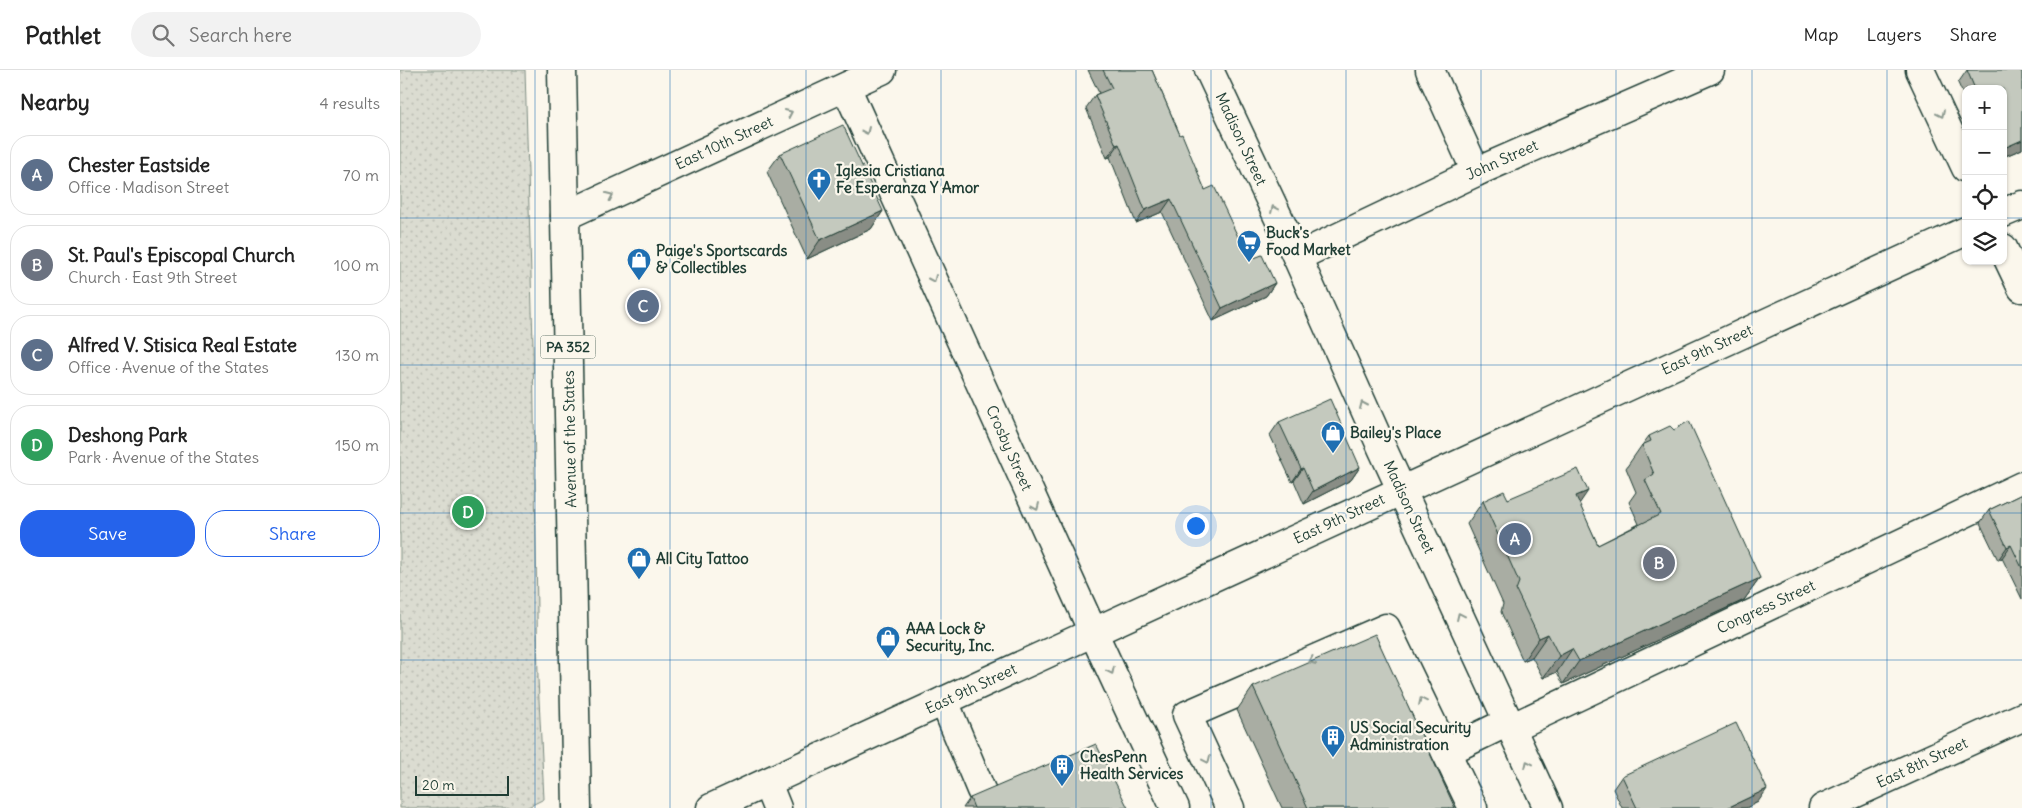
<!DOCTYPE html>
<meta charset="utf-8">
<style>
:root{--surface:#fff;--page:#f2f2f2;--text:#222;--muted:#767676;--line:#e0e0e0;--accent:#2563eb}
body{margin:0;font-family:Delius,sans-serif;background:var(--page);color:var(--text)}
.controls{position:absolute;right:15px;top:15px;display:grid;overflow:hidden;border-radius:10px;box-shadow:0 1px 4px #0004}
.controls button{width:45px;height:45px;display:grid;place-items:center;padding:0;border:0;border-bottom:1px solid var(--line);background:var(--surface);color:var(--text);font:25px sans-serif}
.scale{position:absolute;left:15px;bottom:12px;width:94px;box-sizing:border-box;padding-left:5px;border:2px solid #1f3d34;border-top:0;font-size:14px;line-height:18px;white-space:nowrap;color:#1f3d34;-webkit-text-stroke:4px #fbf7ec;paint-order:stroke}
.you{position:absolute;left:795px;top:455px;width:18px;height:18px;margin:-12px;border:4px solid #fff;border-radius:50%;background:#1a73e8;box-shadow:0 0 0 8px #1a73e833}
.badge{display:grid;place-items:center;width:32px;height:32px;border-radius:50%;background:var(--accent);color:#fff;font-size:16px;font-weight:700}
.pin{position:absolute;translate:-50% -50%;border:2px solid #fff;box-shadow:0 1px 5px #0006}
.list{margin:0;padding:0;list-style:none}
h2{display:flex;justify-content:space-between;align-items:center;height:65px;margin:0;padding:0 20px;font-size:21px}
h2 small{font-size:16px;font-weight:400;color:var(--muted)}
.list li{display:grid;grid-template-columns:32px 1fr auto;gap:15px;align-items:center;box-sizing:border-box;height:80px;margin:0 10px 10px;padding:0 10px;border:1px solid var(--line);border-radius:20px}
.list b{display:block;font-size:19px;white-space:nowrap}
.list p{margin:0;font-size:16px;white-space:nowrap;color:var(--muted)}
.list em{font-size:16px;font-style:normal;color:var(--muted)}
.actions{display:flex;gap:10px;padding:15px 20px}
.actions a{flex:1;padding:11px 0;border:1px solid var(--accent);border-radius:20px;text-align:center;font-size:18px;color:var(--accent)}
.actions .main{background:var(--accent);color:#fff}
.icon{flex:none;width:28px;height:28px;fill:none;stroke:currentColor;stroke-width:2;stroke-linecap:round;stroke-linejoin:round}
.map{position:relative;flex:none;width:1622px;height:738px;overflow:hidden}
header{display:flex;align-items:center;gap:30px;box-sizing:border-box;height:70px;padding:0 25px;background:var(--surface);border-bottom:1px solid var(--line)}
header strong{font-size:24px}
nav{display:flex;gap:28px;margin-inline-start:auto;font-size:18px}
.search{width:350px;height:45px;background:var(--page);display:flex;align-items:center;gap:12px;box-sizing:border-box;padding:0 18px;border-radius:28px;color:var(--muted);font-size:19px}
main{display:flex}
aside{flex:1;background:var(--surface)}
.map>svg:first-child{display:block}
.park{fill:url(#park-dots);stroke:#7d8c82}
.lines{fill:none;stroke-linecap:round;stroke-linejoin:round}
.minor-casing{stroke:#1f3d34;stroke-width:31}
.major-casing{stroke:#1f3d34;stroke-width:31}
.minor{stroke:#fbf7ec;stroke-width:28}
.major{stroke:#fbf7ec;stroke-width:28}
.wall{fill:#a9ada3;stroke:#1f3d34}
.shaded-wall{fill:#898d85;stroke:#1f3d34}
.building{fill:#c4c9be;stroke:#1f3d34}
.oneway{stroke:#8d9a90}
.grid{fill:none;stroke:#1f6fb2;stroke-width:1;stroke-opacity:0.55}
.labels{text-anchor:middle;stroke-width:4.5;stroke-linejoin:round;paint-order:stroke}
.shield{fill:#fbf7ec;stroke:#61756b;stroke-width:1}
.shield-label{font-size:14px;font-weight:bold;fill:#1f3d34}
.street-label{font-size:15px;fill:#1f3d34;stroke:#fbf7ec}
.poi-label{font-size:15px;font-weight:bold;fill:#1f3d34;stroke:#fbf7ec;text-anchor:start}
</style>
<header>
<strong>Pathlet</strong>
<div class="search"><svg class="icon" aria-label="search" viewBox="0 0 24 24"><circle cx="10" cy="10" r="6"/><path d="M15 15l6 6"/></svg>Search here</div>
<nav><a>Map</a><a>Layers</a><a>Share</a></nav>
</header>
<main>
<aside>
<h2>Nearby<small>4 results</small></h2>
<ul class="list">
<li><span class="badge" style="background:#5c6f8a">A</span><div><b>Chester Eastside</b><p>Office · Madison Street</p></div><em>70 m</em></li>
<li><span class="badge" style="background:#6b7280">B</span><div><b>St. Paul's Episcopal Church</b><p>Church · East 9th Street</p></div><em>100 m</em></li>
<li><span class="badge" style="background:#5c6f8a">C</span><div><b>Alfred V. Stisica Real Estate</b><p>Office · Avenue of the States</p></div><em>130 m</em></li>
<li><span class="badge" style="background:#2e9e5b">D</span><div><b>Deshong Park</b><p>Park · Avenue of the States</p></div><em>150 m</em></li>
</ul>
<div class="actions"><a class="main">Save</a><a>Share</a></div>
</aside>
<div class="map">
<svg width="1622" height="738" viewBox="0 0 1622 738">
<defs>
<pattern id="park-dots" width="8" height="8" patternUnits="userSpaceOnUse" patternTransform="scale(1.25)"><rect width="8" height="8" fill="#dbdcd1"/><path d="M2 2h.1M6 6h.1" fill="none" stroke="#bcbeb4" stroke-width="1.8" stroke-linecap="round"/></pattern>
</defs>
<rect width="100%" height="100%" fill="#fbf7ec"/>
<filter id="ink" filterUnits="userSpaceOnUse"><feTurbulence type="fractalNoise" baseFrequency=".02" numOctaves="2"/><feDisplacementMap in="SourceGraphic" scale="10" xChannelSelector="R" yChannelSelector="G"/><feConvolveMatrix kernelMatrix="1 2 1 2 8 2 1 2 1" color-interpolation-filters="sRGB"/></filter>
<g filter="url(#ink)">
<polygon class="park" points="0,0 125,0 133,274 138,609 144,729 126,738 0,738"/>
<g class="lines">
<defs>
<g id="minor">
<polyline points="809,0 897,187 983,380 1148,738"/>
<polyline points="1030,0 1076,102"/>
<polyline points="1520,0 1566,98"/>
<polyline points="446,17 693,562 775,738"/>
<polyline points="165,146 482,0"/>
<polyline points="1603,178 1622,218"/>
<polyline points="897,187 1076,102 1310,0"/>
<polyline points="544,631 581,720"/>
<polyline points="1111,658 1622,416"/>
<polyline points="1046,682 1108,652"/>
<polyline points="367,713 377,738"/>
<polyline points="830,738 787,645 986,558 1073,738"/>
<polyline points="1423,738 1622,647"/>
</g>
<g id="major">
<polyline points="162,0 177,738"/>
<polyline points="1603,143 1622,135"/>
<polyline points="311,738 1566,161"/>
</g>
</defs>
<use href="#minor" class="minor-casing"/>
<use href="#major" class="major-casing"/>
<use href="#minor" class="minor"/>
<use href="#major" class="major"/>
</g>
<g class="wall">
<polygon points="688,0 752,0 780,65 805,120 849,190 875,213 866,226 813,251 762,142 736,153 710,87 707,88 686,38 695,25 699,23"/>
<polygon points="1567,0 1622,3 1622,79 1603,87 1603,19 1566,19 1566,31 1558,13"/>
<polygon points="380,84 483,141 471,159 407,189 367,102"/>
<polygon points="879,352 960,397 951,410 904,434 894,411 892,412 870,365"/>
<polygon points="1249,366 1360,508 1344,530 1163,614 1157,602 1143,608 1132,587 1123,591 1101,542 1103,534 1067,454 1083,431 1108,429 1179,434 1198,475 1239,454 1229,432 1236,422 1226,398 1242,375 1243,374"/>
<polygon points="1622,424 1622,529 1602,488 1598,490 1580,453 1589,440"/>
<polygon points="853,617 1055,738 882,738 837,640"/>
<polygon points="1222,706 1358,732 1346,738 1222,738 1213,719"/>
<polygon points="570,728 728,738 563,738"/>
</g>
<g class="shaded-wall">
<polygon points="1622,70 1622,79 1603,87 1604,78"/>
<polygon points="719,74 710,87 707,88 716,75"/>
<polygon points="771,129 762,142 736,153 745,140"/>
<polygon points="483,141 471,159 407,189 420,170"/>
<polygon points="875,213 866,226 813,251 822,238"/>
<polygon points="960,397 951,410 904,434 913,421"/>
<polygon points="903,398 894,411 892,412 901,399"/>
<polygon points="1188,421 1173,443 1176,426"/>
<polygon points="1611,475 1602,488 1598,490 1607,477"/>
<polygon points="1360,508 1344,530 1163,614 1179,591"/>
<polygon points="1148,564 1132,587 1123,591 1139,568"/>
<polygon points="1172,579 1157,602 1143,608 1159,586"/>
<polygon points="1367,719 1358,732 1346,738 1327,738"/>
</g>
<g class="building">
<polygon points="703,0 752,0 780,65 782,64 805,120 814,116 849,190 862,185 875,213 822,238 771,129 745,140 719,74 716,75 695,25 712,18"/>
<polygon points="1567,0 1620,0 1622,3 1622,70 1604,78 1603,19 1575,19"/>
<polygon points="443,55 483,141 420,170 380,84"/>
<polygon points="930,329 960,397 913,421 903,398 901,399 879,352"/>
<polygon points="1289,351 1360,508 1179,591 1172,579 1159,586 1148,564 1139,568 1116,520 1119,512 1083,431 1104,421 1108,429 1178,399 1188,421 1176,426 1198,475 1261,444 1245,410 1254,404 1242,375 1251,371 1249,366 1270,356 1274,360"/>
<polygon points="1622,424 1622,498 1611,475 1607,477 1589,440"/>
<polygon points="975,564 1055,738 908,738 853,617"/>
<polygon points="1336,653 1367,719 1327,738 1237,738 1222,706"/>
<polygon points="696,674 728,738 574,738 570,728"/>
</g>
<defs><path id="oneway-chevron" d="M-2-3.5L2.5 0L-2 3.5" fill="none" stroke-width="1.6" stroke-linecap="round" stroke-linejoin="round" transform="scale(1.25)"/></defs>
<g class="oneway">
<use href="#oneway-chevron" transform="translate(389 43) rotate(-25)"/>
<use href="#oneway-chevron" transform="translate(1541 44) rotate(65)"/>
<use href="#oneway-chevron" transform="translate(466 61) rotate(66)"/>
<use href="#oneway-chevron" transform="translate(210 126) rotate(-25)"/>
<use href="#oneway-chevron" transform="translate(874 139) rotate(-115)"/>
<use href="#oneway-chevron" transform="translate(533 209) rotate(66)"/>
<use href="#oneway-chevron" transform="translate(963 335) rotate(-114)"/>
<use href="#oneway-chevron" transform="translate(636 437) rotate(66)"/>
<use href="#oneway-chevron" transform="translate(1060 546) rotate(-115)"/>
<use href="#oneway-chevron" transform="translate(912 591) rotate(156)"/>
<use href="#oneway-chevron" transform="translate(711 601) rotate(65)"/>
<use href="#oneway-chevron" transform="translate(1022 631) rotate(-116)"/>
<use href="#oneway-chevron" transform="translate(807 690) rotate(65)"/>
<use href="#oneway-chevron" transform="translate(1128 694) rotate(-115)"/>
</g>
</g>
<path class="grid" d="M135,0V738M270,0V738M406,0V738M541,0V738M676,0V738M811,0V738M946,0V738M1081,0V738M1216,0V738M1352,0V738M1487,0V738M0,148H1566M1603,148H1622M0,295H1622M0,443H1622M0,590H1622"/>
<defs>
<symbol id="church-pin" viewBox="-11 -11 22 30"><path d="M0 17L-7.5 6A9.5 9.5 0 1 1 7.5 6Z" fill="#1f6fb2" stroke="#fbf7ec"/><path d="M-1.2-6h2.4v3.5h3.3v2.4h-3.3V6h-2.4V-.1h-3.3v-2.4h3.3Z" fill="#fff"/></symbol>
<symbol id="supermarket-pin" viewBox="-11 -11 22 30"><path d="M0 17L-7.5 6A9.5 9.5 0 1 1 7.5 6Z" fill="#1f6fb2" stroke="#fbf7ec"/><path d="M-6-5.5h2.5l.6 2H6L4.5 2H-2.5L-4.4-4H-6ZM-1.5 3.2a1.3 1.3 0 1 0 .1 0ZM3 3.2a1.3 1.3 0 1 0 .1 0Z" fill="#fff"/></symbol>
<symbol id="shop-pin" viewBox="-11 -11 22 30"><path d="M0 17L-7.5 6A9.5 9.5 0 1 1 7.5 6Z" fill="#1f6fb2" stroke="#fbf7ec"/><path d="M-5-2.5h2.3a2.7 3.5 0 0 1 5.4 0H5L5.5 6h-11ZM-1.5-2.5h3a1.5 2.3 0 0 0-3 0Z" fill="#fff"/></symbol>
<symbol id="building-pin" viewBox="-11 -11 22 30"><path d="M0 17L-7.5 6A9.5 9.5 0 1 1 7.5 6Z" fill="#1f6fb2" stroke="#fbf7ec"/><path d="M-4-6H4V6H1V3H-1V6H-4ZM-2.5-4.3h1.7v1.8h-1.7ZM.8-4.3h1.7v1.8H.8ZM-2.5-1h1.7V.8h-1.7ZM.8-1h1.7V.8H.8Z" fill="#fff"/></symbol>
</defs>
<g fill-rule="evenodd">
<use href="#church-pin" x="405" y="96" width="28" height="38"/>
<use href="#supermarket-pin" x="835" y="158" width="28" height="38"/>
<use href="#shop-pin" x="225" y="176" width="28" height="38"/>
<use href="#shop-pin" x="919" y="349" width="28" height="38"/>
<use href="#shop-pin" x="225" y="475" width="28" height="38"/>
<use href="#shop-pin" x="474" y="554" width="28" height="38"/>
<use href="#building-pin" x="919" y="653" width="28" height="38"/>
<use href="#building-pin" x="648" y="682" width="28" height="38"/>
</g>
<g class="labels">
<rect class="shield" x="140.5" y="265.5" width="55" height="23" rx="4"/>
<g class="shield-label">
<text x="168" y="282">PA 352</text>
</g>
<g class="street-label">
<text transform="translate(841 69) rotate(65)" y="5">Madison Street</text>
<text transform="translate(324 73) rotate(-25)" y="5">East 10th Street</text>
<text transform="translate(1102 90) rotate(-24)" y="5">John Street</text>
<text transform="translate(1307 280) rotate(-25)" y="5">East 9th Street</text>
<text transform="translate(170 369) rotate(-91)" y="5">Avenue of the States</text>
<text transform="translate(609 378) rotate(66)" y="5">Crosby Street</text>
<text transform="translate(1009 437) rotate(65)" y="5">Madison Street</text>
<text transform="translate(939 449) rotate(-25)" y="5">East 9th Street</text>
<text transform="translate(1366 537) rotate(-25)" y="5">Congress Street</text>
<text transform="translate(571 619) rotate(-25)" y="5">East 9th Street</text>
<text transform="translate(1522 693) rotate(-25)" y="5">East 8th Street</text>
</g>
<g class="poi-label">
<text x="436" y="106">Iglesia Cristiana<tspan x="436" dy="17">Fe Esperanza Y Amor</tspan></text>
<text x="866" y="168">Buck's<tspan x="866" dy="17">Food Market</tspan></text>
<text x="256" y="186">Paige's Sportscards<tspan x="256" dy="17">&amp; Collectibles</tspan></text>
<text x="950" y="368">Bailey's Place</text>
<text x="256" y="494">All City Tattoo</text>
<text x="506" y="564">AAA Lock &amp;<tspan x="506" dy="17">Security, Inc.</tspan></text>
<text x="950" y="663">US Social Security<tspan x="950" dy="17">Administration</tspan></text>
<text x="680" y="692">ChesPenn<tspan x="680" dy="17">Health Services</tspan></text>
</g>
</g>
</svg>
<div class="controls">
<button>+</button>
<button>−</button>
<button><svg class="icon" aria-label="locate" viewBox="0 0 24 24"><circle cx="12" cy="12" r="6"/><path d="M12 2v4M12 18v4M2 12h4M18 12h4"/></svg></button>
<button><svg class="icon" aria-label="layers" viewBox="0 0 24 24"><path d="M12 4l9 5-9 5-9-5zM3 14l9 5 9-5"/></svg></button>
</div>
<div class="scale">20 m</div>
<div class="you"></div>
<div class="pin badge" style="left:1115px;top:469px;background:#5c6f8a">A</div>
<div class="pin badge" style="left:1259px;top:493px;background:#6b7280">B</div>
<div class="pin badge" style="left:243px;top:236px;background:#5c6f8a">C</div>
<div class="pin badge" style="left:68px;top:442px;background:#2e9e5b">D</div>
</div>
</main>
